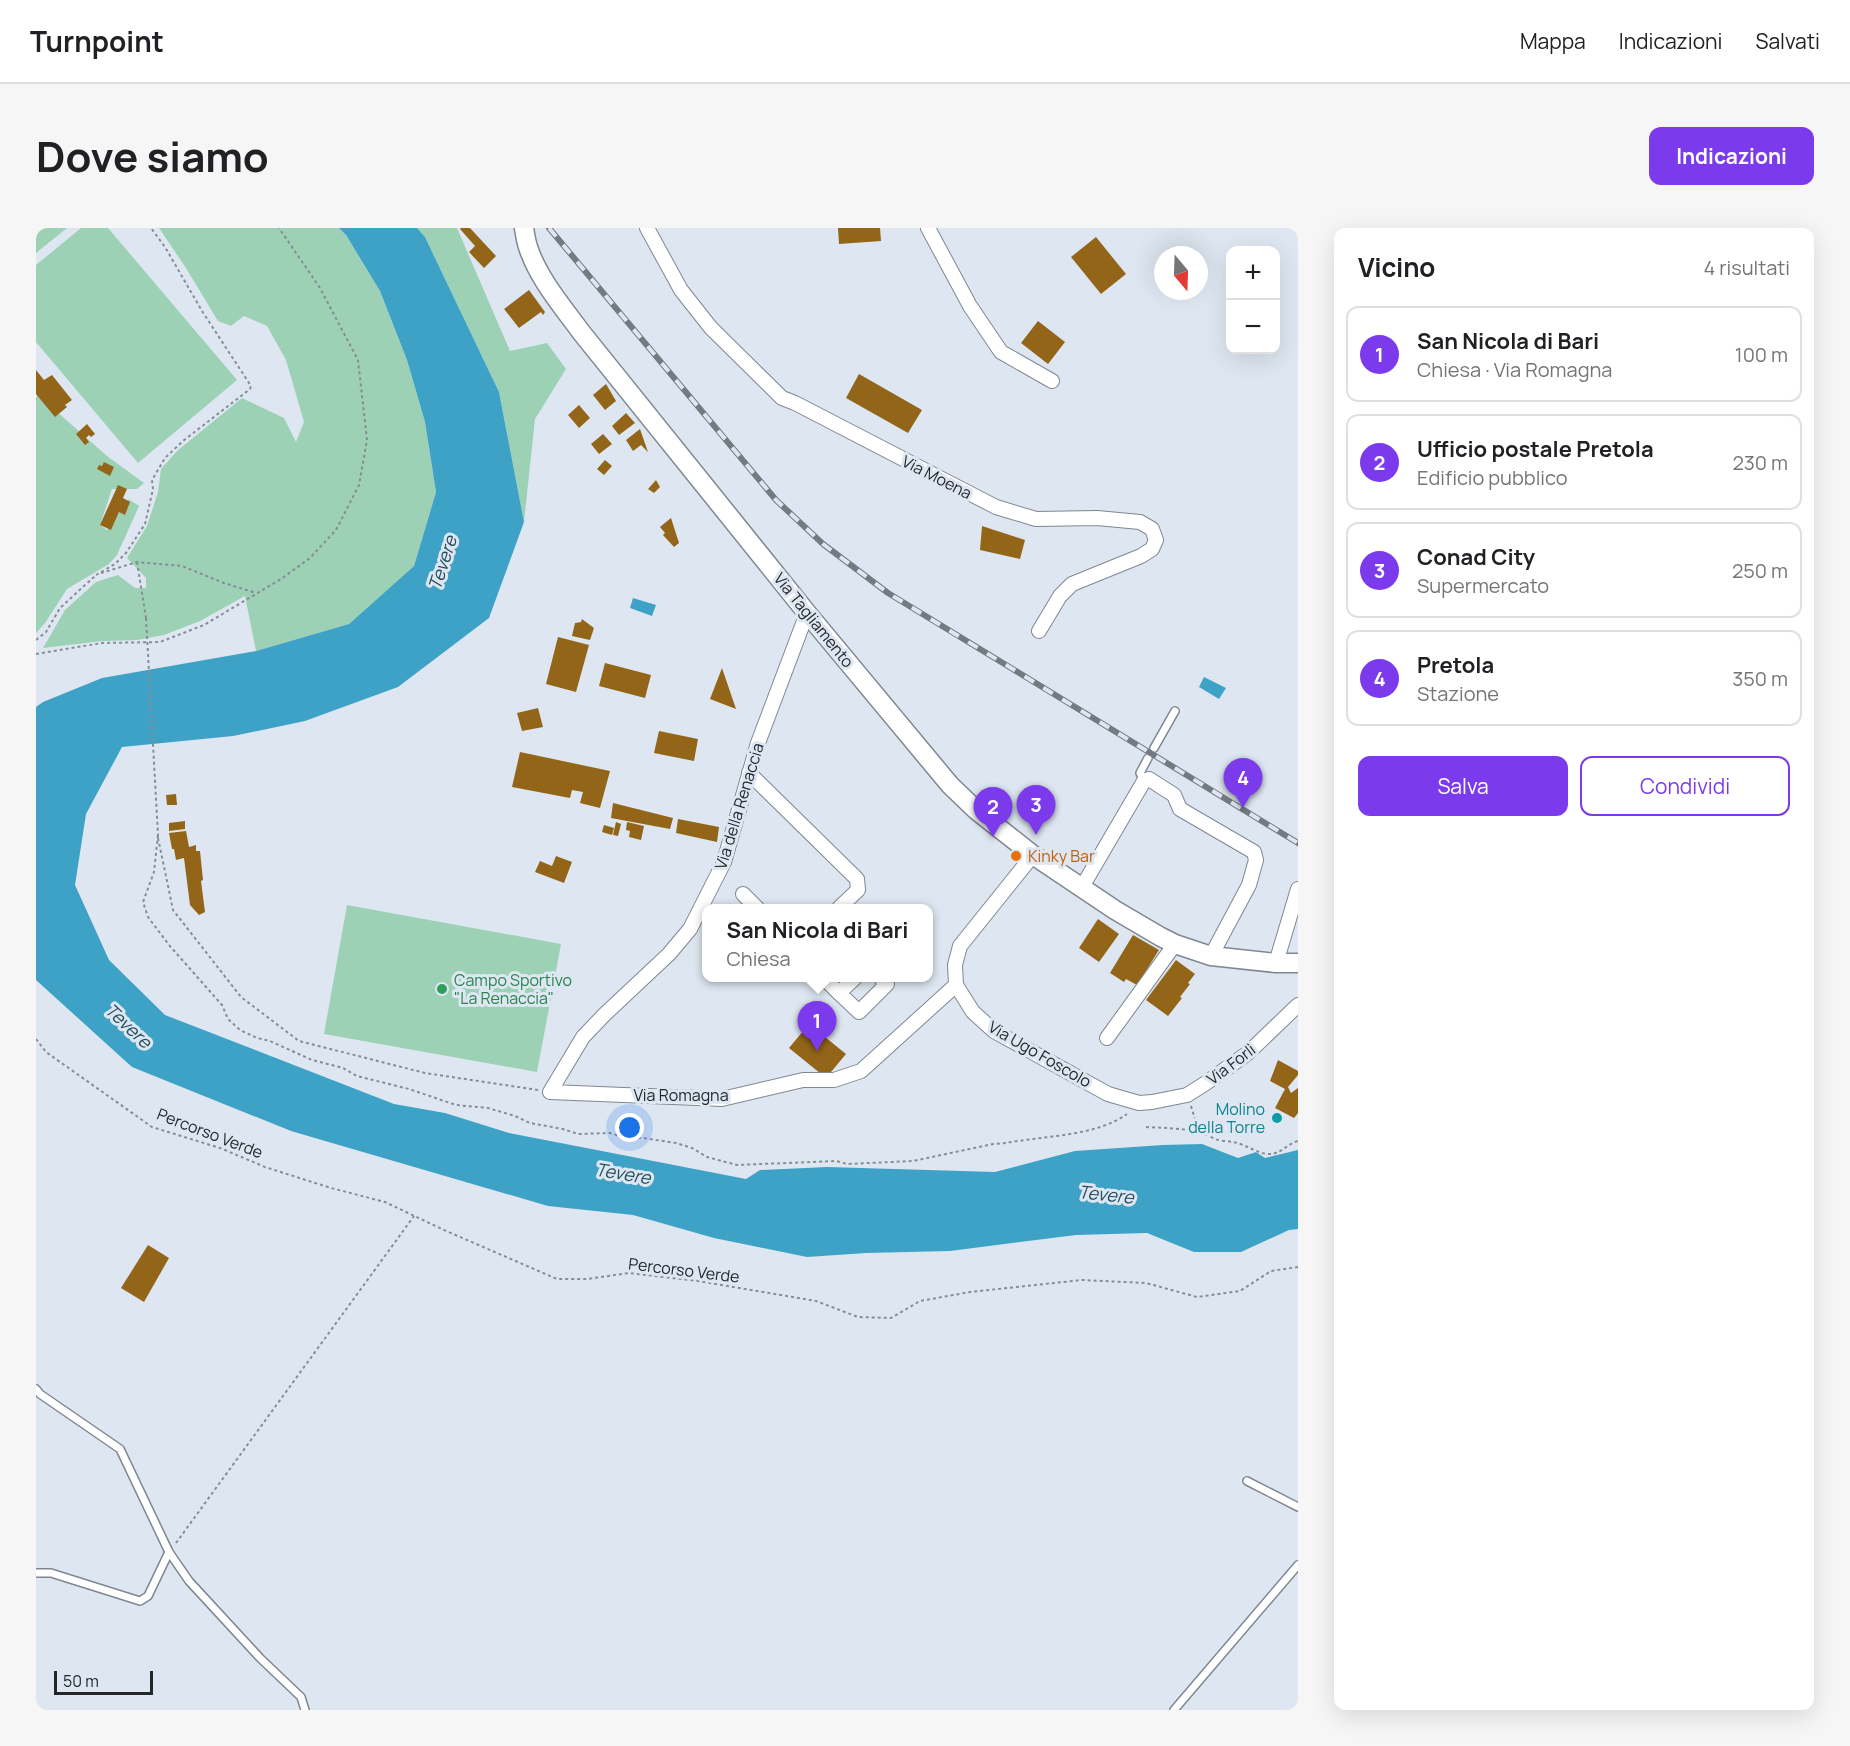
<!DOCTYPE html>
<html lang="it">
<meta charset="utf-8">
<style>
:root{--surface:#fff;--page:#f6f6f6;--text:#202124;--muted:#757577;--line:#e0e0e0;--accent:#7c3aed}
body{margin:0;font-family:Manrope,sans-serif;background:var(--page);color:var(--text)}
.controls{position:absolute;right:18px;top:18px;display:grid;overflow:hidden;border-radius:12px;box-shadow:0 6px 24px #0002}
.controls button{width:54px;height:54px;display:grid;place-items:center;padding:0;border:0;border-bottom:2px solid var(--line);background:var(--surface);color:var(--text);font:30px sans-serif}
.compass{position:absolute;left:1118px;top:18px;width:54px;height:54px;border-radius:50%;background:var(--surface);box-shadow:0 6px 24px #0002;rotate:161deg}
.scale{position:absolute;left:18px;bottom:15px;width:99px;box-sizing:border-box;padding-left:6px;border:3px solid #23272a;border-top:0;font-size:16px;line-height:21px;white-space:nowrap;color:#23272a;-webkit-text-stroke:4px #dee7f1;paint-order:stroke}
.you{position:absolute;left:594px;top:900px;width:21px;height:21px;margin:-15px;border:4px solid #fff;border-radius:50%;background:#1a73e8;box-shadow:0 0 0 9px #1a73e833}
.badge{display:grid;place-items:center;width:39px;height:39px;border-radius:50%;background:var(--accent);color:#fff;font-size:20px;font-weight:700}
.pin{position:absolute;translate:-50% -50px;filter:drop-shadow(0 2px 3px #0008)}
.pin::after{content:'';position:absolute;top:32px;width:21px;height:18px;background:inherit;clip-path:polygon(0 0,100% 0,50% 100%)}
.popup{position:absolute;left:666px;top:676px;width:231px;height:78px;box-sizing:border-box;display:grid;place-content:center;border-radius:12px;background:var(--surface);filter:drop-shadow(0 2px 4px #0005);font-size:20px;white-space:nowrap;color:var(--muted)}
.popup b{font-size:22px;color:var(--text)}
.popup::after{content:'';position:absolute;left:50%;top:100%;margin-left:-12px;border:12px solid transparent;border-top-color:var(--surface)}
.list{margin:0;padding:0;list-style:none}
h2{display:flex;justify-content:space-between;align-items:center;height:78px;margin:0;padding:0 24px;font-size:26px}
h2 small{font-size:20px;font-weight:400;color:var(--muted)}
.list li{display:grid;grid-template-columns:39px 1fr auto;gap:18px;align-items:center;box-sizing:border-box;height:96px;margin:0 12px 12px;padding:0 12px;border:2px solid var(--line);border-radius:12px}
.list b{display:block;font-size:22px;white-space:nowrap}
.list p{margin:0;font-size:20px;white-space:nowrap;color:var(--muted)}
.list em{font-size:20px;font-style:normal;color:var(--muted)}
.actions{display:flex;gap:12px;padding:18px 24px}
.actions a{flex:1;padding:14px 0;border:2px solid var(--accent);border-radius:12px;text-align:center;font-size:21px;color:var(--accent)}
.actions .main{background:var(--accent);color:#fff}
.map{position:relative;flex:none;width:1262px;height:1482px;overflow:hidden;border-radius:12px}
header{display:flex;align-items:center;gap:36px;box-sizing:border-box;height:84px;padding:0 30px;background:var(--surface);border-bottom:2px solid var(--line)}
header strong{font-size:28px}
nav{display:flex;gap:33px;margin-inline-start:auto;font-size:21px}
.intro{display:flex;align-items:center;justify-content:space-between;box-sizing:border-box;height:144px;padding:0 36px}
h1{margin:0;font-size:42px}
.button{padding:15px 27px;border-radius:12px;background:var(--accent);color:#fff;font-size:21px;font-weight:700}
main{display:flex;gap:36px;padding:0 36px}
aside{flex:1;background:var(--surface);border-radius:12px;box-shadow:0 6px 24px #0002}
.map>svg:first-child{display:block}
.green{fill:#9cd1b5}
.water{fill:#3ea2c6}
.building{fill:#936518}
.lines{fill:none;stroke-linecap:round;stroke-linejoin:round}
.service-casing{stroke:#7f8790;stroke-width:10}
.minor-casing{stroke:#7f8790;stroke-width:16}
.tertiary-casing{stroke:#7f8790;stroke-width:21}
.path{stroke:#868d94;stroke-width:2;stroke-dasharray:3 3;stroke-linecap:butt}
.service{stroke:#fff;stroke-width:7}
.minor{stroke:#fff;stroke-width:14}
.tertiary{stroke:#fff;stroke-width:18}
.rail-casing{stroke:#747a80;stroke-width:6}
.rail{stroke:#dee7f1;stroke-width:4;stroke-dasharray:11;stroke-linecap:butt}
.path-bridge{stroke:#868d94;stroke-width:2;stroke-dasharray:3 3;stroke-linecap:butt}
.food-dot{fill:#e8710a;stroke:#dee7f1;stroke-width:2}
.leisure-dot{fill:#2e9e5b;stroke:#dee7f1;stroke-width:2}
.culture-dot{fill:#0f9aa8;stroke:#dee7f1;stroke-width:2}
.labels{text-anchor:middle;stroke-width:6;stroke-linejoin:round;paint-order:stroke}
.street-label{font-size:16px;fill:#23272a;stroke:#dee7f1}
.food-label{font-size:16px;fill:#c56008;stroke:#dee7f1;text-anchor:start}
.leisure-label{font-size:16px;fill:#27864d;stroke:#dee7f1;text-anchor:start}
.culture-label{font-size:16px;fill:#0d838f;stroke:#dee7f1;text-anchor:end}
.water-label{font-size:18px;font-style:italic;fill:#254f5f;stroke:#dee7f1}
</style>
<header>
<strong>Turnpoint</strong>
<nav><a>Mappa</a><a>Indicazioni</a><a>Salvati</a></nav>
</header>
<div class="intro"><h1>Dove siamo</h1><a class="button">Indicazioni</a></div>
<main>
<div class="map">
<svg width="1262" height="1482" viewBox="0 0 1262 1482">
<rect width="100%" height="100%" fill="#dee7f1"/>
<g class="green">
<polygon points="0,0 31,0 0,25"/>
<polygon points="45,0 72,0 201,152 102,235 0,114 0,37"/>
<polygon points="123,0 303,0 310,7 344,63 371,132 389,194 400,264 378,338 313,396 220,423 209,368 164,393 128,407 101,412 67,413 7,420 29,382 60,354 82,347 99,360 110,360 110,350 91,330 111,298 122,264 125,241 141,223 206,170 248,190 260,214 268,194 250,132 231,98 208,88 195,98 182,93 150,40"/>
<polygon points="381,0 421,0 474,123 511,115 530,141 499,191 488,294 463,164 389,9"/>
<polygon points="2,167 71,228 108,255 101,261 76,261 64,297 71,302 92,271 103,278 81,327 73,336 31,361 9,395 0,405 0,169"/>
<polygon points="311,677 525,716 501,844 288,806"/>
</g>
<g class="water">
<polygon points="303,0 381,0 389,9 463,164 488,294 453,390 362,459 269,493 197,508 86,519 50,586 39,657 73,732 129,787 358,876 409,885 473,905 710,951 724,942 791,939 959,944 1039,923 1127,917 1166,916 1202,930 1220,924 1229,930 1262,922 1262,1001 1253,1002 1205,1024 1158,1024 1111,1005 1040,1007 914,1023 830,1025 771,1029 678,1010 597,987 512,978 255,903 96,839 0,752 0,479 7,474 66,450 220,423 313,396 378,338 400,264 389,194 371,132 344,63 310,7"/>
<polygon points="597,370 620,377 616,388 594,380"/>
<polygon points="1168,449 1190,460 1183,471 1163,459"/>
</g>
<g class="building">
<polygon points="425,0 434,0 460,28 448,40 433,24 439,18 424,1"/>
<polygon points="802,0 844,0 845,13 803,16"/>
<polygon points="1060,9 1090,46 1065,66 1035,29"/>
<polygon points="493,62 509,84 507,87 505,84 483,100 468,81"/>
<polygon points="1002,93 1029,114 1012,136 985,115"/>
<polygon points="0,142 8,152 16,147 36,172 29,177 31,179 19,189 0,166"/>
<polygon points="823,146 886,182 872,205 810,170"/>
<polygon points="570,156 580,173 569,182 557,167"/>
<polygon points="543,177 554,190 543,200 532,187"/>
<polygon points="590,185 599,195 583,207 576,198"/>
<polygon points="51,196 59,206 55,209 53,207 50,210 53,214 49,217 40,206"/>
<polygon points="604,201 612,224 605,217 597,223 590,212"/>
<polygon points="567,206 576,216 563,226 555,216"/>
<polygon points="569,232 576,238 568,247 561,241"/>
<polygon points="68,234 78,239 74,248 61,241 63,237 66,238"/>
<polygon points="620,252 624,259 618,265 612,261"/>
<polygon points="82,257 91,261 87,270 94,274 89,287 83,284 75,302 64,297"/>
<polygon points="635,290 643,315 638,319 627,307 629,305 624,299"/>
<polygon points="946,298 989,312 984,331 944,322"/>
<polygon points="546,391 558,400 554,412 536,408 539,395 545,394"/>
<polygon points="522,409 553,417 540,464 510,456"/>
<polygon points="569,435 615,447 609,470 563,458"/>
<polygon points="686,440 700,481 674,471"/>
<polygon points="502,480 507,499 486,503 481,485"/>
<polygon points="623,503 662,511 658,533 618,525"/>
<polygon points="484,524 574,543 564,580 544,575 547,564 536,562 534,570 476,559"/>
<polygon points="140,566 141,577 131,577 130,567"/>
<polygon points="577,575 637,590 634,601 575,590"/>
<polygon points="642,591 683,599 681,614 640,605"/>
<polygon points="149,593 149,601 133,603 133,595"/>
<polygon points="580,594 585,596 582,608 577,607"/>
<polygon points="591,594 608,598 605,612 593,609 594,603 590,602"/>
<polygon points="568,597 578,600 576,607 566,604"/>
<polygon points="150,603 153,619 160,617 160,623 164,623 167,652 165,653 169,684 163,687 154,677 148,630 140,632 138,621 136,621 133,605"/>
<polygon points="520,628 536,634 528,655 499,644 504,633 516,638"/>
<polygon points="1062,691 1083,706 1063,734 1043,720"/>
<polygon points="1097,707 1123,722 1101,757 1090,751 1088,754 1074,745"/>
<polygon points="1140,732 1159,746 1152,755 1154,756 1144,769 1146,770 1132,788 1110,772"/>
<polygon points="773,796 810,826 790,850 753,820"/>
<polygon points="1242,832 1262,843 1262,847 1252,859 1255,865 1262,860 1262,885 1258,890 1239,880 1249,861 1234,853"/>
<polygon points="112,1017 133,1030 108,1074 85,1060"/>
</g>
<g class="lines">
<defs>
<g id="service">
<polyline points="1118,520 1139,483"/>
<polyline points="1108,553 1104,545 1112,530"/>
<polyline points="0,1161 4,1166 84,1221 133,1324 153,1353 224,1430 265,1469 269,1482"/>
<polyline points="1211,1253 1262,1279"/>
<polyline points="0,1345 15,1345 104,1373 112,1368 133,1324"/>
<polyline points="1138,1482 1262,1337"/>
</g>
<g id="minor">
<polyline points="611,0 645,62 675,100 746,170 759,175 960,279 1000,291 1061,290 1104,294 1116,301 1120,312 1116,321 1105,328 1036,356 1024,368 1003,403"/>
<polyline points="892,0 934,78 965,124 1016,153"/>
<polyline points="771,385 722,515 688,634 654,701 633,726 569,786 547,809 514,864 686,871 767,852 798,852 825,843 920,757"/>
<polyline points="713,545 821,651 822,662 803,680"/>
<polyline points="997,627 924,718 919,737 920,757 937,784 958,803 1072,866 1103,875 1116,874 1151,867 1170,855 1212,825 1262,777"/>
<polyline points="1046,659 1108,553 1113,551 1138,567 1144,581 1218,624 1220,632 1213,657 1175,728"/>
<polyline points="707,666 721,680"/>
<polyline points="1240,735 1262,661"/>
<polyline points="788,750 803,765"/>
<polyline points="819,750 803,765 823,784 851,756 845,750"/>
<polyline points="1071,810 1139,716"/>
</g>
<path id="tertiary" d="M488,0C489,6 490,13 492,19C502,50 526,78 545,104L771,385L914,557L940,582L997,627L1079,682L1125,709L1139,716L1175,728L1240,735H1262"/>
</defs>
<use href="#service" class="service-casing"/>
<use href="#minor" class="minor-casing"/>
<use href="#tertiary" class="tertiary-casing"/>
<g class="path">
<polyline points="101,334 110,390"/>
<polyline points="65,345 101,334 146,338 188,355 220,365"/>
<polyline points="60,347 79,336 90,325 109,296 117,261 116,252 129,230 147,213 214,161 215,158 166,83 129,19 115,0"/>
<polyline points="0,412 10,404 24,380 60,347"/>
<polyline points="0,426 66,415 124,414 168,397 245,351 274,330 300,302 323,257 331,212 322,132 284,60 243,0"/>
<path d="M122,607L118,644L107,674L112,689L133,717L186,777L192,791L204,802L221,810L234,813L276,832L307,840L321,848L373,861L420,877L452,880L479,888L494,895L527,901L542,906L574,905L590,910H607L640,915L656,920L671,929L701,937L800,933L811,936L877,933L957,916L970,915C1007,908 1061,908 1091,886"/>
<polyline points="122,610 137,682 205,769 263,813 389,845 502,862"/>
<polyline points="0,811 10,824 116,899 184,920 229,939 295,960 349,974 408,1002 521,1051 551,1051 593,1045 662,1053 780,1073 822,1089 855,1090 884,1073 934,1064 1046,1052 1110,1055 1161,1069 1204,1063 1235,1043 1262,1039"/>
<polyline points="1155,878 1163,904"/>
<path d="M1110,899C1128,900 1145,900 1162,904C1168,905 1173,908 1179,911C1184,913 1191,913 1197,914C1209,916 1222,926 1233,926C1245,926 1251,916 1262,913"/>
<polyline points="140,1315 378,988"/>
</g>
<use href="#service" class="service"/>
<use href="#minor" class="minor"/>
<use href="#tertiary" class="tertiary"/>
<defs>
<polyline id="rail" points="513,0 740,272 787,316 852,365 1262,615"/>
</defs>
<use href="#rail" class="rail-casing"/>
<use href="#rail" class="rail"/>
<polyline class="path-bridge" points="110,390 122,607"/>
</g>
<circle class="food-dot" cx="980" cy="628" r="6"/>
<circle class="leisure-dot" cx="406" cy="761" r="6"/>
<circle class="culture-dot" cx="1241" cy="890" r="6"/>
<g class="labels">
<g class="street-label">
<text transform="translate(901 249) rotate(27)" y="6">Via Moena</text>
<text transform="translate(778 392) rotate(51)" y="6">Via Tagliamento</text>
<text transform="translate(703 578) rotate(-73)" y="6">Via della Renaccia</text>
<text transform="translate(1004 826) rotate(30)" y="6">Via Ugo Foscolo</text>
<text transform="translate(1195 836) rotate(-37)" y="6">Via Forlì</text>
<text x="645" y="873">Via Romagna</text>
<text transform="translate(174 905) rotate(21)" y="6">Percorso Verde</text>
<text transform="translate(648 1042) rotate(7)" y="6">Percorso Verde</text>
</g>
<g class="food-label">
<text x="992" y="634">Kinky Bar</text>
</g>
<g class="leisure-label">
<text x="418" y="758">Campo Sportivo<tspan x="418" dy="18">"La Renaccia"</tspan></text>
</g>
<g class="culture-label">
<text x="1229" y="887">Molino<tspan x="1229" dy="18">della Torre</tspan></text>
</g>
<g class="water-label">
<text transform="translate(407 335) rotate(-72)" y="6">Tevere</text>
<text transform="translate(92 798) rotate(43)" y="6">Tevere</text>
<text transform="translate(587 946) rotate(9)" y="6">Tevere</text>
<text transform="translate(1070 967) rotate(6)" y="6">Tevere</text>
</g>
</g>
</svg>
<div class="controls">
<button>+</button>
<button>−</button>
</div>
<svg class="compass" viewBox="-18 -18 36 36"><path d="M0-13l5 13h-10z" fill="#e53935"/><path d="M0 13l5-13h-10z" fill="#757577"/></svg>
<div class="scale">50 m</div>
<div class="you"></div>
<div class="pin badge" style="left:781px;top:823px">1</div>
<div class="popup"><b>San Nicola di Bari</b>Chiesa</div>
<div class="pin badge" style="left:957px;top:609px">2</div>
<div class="pin badge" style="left:1000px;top:607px">3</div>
<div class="pin badge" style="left:1207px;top:580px">4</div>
</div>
<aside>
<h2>Vicino<small>4 risultati</small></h2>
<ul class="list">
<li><span class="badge">1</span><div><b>San Nicola di Bari</b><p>Chiesa · Via Romagna</p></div><em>100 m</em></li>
<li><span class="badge">2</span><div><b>Ufficio postale Pretola</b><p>Edificio pubblico</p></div><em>230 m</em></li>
<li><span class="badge">3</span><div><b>Conad City</b><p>Supermercato</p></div><em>250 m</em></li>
<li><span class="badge">4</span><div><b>Pretola</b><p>Stazione</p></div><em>350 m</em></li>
</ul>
<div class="actions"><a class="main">Salva</a><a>Condividi</a></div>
</aside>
</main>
